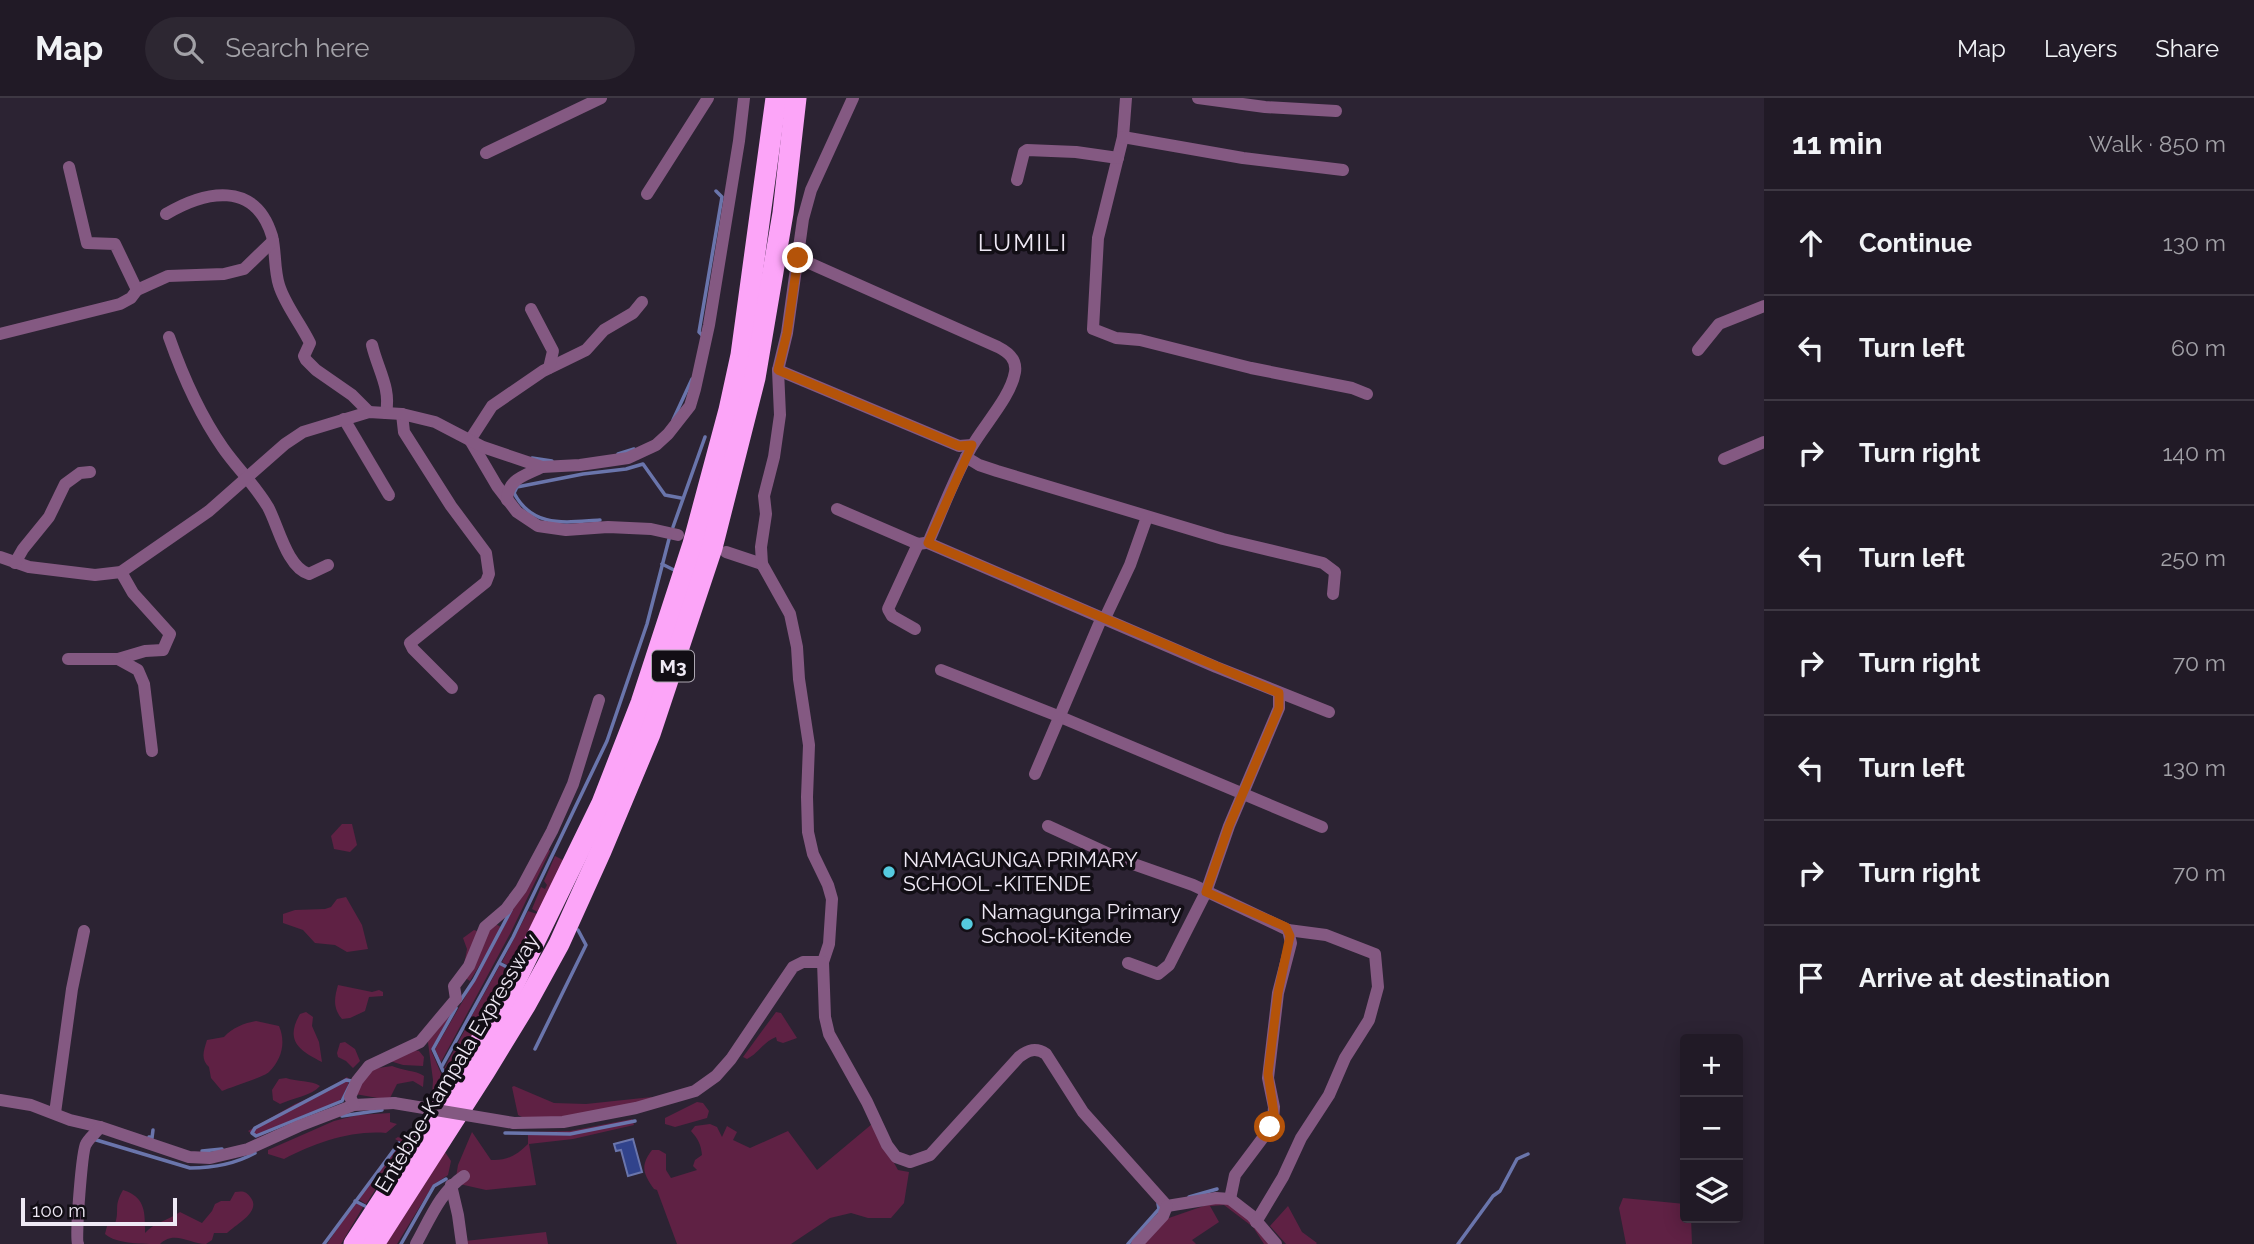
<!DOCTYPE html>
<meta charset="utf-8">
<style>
:root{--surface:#211a26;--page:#2d2732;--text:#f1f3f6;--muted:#a2a1a7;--line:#3e3843}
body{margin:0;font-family:Raleway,sans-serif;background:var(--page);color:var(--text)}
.controls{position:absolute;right:21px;bottom:21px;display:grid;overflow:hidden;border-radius:7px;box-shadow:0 4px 18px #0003}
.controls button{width:63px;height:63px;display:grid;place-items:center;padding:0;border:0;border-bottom:2px solid var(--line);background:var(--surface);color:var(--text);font:35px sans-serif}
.scale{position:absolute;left:21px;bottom:18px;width:156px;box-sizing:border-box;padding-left:7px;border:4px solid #efe9f5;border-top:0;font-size:19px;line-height:24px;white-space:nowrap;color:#efe9f5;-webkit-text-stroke:5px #120e15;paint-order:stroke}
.stop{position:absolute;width:21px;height:21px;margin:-16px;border:5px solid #b45309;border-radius:50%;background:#fff}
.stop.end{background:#b45309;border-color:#fff;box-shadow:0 2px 7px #0008}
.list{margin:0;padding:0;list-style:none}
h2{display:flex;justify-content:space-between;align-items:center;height:91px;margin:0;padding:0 28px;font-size:30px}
h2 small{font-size:23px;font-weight:400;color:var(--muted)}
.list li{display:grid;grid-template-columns:46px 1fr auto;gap:21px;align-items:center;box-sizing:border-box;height:105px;padding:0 28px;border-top:2px solid var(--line)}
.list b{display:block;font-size:26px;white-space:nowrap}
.list em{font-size:23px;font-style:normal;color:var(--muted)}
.icon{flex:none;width:38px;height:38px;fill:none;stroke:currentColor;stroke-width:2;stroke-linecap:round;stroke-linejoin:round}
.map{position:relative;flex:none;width:1764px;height:1146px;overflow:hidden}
header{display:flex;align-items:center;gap:42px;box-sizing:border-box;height:98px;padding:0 35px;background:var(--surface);border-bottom:2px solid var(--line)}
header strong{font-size:33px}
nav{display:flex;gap:38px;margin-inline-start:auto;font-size:24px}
.search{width:490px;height:63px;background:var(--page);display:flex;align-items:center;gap:18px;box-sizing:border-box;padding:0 24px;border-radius:38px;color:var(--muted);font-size:26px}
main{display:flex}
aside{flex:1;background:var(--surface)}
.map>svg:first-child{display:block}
.green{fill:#5f2144}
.water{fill:#31438c;stroke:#6a75ac;stroke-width:2}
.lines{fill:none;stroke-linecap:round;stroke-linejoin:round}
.stream{stroke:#6a75ac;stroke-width:3.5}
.minor{stroke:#845982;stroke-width:12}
.motorway{stroke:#fca5f8;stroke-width:21}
.minor-bridge{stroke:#845982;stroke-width:12}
.route{stroke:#b45309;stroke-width:9}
.poi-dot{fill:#55cadf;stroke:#120e15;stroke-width:2.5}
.labels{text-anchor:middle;stroke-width:7;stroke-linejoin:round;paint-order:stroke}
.shield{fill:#120e15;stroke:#ada7b2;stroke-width:2}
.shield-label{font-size:19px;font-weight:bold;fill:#efe9f5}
.poi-label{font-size:21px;fill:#efe9f5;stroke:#120e15;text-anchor:start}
.street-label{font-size:21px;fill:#efe9f5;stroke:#120e15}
.quarter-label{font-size:24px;letter-spacing:2px;fill:#efe9f5;stroke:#120e15}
</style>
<header>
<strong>Map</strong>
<div class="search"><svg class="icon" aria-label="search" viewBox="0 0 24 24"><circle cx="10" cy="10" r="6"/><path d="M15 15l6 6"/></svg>Search here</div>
<nav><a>Map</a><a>Layers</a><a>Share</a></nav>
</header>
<main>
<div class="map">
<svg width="1764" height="1146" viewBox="0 0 1764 1146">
<rect width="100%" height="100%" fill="#2c2333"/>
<g class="green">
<polygon points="342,726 352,726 357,747 350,754 334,751 331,738"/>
<polygon points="546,749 550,753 511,834 441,964 435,951 479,875"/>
<polygon points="555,758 563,762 540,815 532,811 541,789 545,791 547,787 544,783"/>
<polygon points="346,799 362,827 368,851 347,854 335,847 315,845 303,832 283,825 283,816 295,812 325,811 331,809 337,801"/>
<polygon points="528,813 537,816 511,869 502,864"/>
<polygon points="496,826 502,830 470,883 462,878 467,851 463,840 474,832 486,836"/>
<polygon points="500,867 509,871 479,926 470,921"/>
<path d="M338,887L372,894L379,892L383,894V898L369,899L365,913L350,920L342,921C333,910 334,901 338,887Z"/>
<polygon points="458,903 431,952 442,978 432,997 433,982 427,937"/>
<path d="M306,914L313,919L312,928L319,944L322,964C298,952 285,942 300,916Z"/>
<path d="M776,914L781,915L797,940L783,945L777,943L776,939C763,944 758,956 747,961L743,959Z"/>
<path d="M256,923L279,928C286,944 282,961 269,974C264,979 231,989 222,993L211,980L209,969C200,961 204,952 207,942L224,939C232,930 244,925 256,923Z"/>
<polygon points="469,924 477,929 449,973 444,971"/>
<polygon points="345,944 355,951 360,963 353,970 346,963 338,959 337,955 340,945"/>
<polygon points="414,952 419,953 424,959 423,968 403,967 390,963"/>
<path d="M392,968C403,973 415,972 424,978L423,989L413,983L397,986L389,1002L355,996L372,971Z"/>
<path d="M347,979L349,981C349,989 343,1000 337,1005L302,1018L257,1040L248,1033L295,1006L324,994Z"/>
<path d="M286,980C297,984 311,982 320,988C311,998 293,1000 280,1006L273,1002L272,992L279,981Z"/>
<polygon points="514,988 554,1005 586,1006 652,999 650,1002 576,1019 524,1020 518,1017 512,989"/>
<polygon points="697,1004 703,1005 709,1013 707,1020 675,1029 665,1026 665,1020"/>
<path d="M390,1015V1024L397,1026L386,1035C352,1032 314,1045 284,1061L268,1056V1052L334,1023L358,1017Z"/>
<path d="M632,1021L634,1027L573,1041L529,1046L536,1087L486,1092L455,1085L458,1067L472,1034L491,1062C507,1063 517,1057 528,1046V1034L570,1033Z"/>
<path d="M710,1026L717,1029L722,1039L727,1028L737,1034L733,1042L750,1050L788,1033L817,1072L872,1026L898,1072L909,1074L904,1105L891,1120H868L851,1115L830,1120L791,1146H677L657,1092L654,1091C643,1075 640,1068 652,1052H659L666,1056V1072L671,1080L697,1072L693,1068L695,1062L702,1057C701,1046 698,1041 691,1033L695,1028Z"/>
<polygon points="398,1039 407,1043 366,1106 358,1101 396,1050 399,1050 402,1045 395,1041"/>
<polygon points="445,1054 451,1063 448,1077 433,1087 397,1146 386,1146"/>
<path d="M123,1092C146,1099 145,1115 145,1135C155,1124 167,1123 180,1114L202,1125L212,1113L215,1106L221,1103H230L235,1094C243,1093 246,1093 251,1100C261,1114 236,1126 227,1135H214L212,1142L206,1146C189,1146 175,1132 160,1146C143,1146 116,1146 105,1136L107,1128L115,1126C120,1111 113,1109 123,1092Z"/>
<polygon points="1623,1100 1685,1106 1685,1120 1691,1120 1692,1146 1626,1146 1619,1110"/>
<polygon points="1218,1103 1240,1111 1270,1146 1264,1146 1253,1129 1224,1107 1210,1108 1219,1124 1192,1142 1196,1146 1143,1146 1166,1121"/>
<polygon points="355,1104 363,1109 341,1146 327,1146"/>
<polygon points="1288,1108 1302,1134 1317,1145 1316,1146 1286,1146 1270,1128"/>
<polygon points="546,1134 548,1146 465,1146 465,1143"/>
</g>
<polygon class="water" points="633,1041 642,1074 628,1078 621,1052 616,1053 614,1046"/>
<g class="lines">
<g class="stream">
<polyline points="702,237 699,234 722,99 716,93"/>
<polyline points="673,322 692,281"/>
<polyline points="618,356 634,351"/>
<polyline points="532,360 552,363"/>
<path d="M600,422C566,424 533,431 514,395L517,389L583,376L626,371L643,366L665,397L681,400"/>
<polyline points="673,429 705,339"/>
<polyline points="662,466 676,473"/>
<polyline points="499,865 509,870"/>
<polyline points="460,903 474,882 511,812"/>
<polyline points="535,951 586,847 578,832"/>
<polyline points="442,968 513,839 607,643 647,526 669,441"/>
<polyline points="443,973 433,951 456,910"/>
<polygon points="346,982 352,983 342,1003 256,1038 252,1035 255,1030"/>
<polyline points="342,1018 382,1012"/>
<polyline points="505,1035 570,1036 635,1023"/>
<polyline points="149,1039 152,1040 153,1032"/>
<path d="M93,1041L190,1070C213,1070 235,1066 255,1055"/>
<polyline points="202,1053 222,1051"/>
<polyline points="1189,1099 1217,1091"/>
<polyline points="355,1103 365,1108"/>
<polyline points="324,1146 399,1045"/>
<polyline points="401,1146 434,1088 446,1081"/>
<polyline points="1128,1146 1159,1111 1158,1106"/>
<polyline points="1458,1146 1493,1098 1500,1093 1517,1061 1528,1056"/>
</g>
<g class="minor">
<polyline points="1126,0 1123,39 1098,140 1093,231 1116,240 1140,242 1251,270 1352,290 1367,296"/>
<polyline points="1198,0 1265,9 1336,13"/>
<polyline points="1123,39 1243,60 1343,72"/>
<polyline points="486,55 601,0"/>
<polyline points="1017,82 1024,54 1027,52 1076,54 1118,60"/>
<polyline points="647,96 708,0"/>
<path d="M166,116C205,93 255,82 272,138C276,154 274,171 279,187C285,207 301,226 310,245L304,258L306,262L316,272L352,297L369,314"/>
<path d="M798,160L998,249C1008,254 1017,261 1015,274C1011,299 983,328 971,350C954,380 942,413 928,445L1216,569L1329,614"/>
<polyline points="137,192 168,178 224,176 244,171 273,143"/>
<polyline points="642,204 633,215 604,232 586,252 543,273 492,308 470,342 497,388 517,414 538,428 566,432 608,429 651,431 678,437"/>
<polyline points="531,211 553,253 549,270"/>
<polyline points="0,236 120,206 131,200 137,192 115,146 87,145 69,69"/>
<path d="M169,239C182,276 200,317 223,350C237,370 255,387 268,409C278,427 287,470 309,476L328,467"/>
<path d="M372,247C378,272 391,290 386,315"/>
<polyline points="1698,252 1719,226 1764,208"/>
<polyline points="778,272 959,348 972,347"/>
<polyline points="402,316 404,334 451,408 486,455 489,476 486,484 410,545 413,551 452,590"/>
<polyline points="344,321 389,397"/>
<polyline points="966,359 979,367 997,373 1223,441 1323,465 1335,474 1333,496"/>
<polyline points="1724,361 1764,344"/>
<path d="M507,402C508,380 525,378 542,369"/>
<polyline points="837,411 918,446 925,445"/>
<polyline points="726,454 762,466"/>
<polyline points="0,459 29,469 95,477 121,474 209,413 285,346 303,334 369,314 402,316 435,324 483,349 542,369 580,367 628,360 656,347 668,336 690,308 695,291 709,227 739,43 744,0"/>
<polyline points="15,465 23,451 49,419 65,386 80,375 90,374"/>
<polyline points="1105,520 1130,467 1147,419"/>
<polyline points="915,531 892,518 888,511 918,446"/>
<polyline points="68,561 118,561 145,553 163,552 170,536 133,495 121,474"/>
<polyline points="118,561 138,572 144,586 152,653"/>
<polyline points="941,572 1058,618 1322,729"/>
<polyline points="1035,676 1102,519"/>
<polyline points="1048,728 1122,762 1193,787 1288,832 1291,845 1278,895 1268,980 1274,1009 1273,1022 1265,1037 1235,1077 1230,1101"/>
<polyline points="823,864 829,846 832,801 828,787 813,756 808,734 807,699 809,647 799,581 797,549 790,516 762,466 761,449 766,416 764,398 774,359 780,317 778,272 787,235 803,121 811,92 853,0"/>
<polyline points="1128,865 1158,876 1169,867 1206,794 1229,728 1279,610 1279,595"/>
<polyline points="0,1002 31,1007 70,1022 100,1029 189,1059 210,1060 248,1051 299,1028 354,1007 394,1005"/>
<polyline points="354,1007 350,999 357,983 369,968 420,944 456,901 454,888 469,868 485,829 506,811 521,791 552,733 573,686 599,602"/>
<polyline points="55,1015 72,891 84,833"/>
<path d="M514,1025L563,1024L636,1010L695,993L716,978L731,961L793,869L803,864H823L825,919L829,936L867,1004L887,1047L896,1059L910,1064L930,1057L1019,959C1028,952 1036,949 1046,956L1083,1014L1167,1108L1216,1100L1230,1101L1252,1118L1276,1146"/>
<polyline points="451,1087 458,1117 462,1146"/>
<polyline points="1256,1124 1283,1079 1301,1040 1329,997 1345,960 1369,922 1378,889 1375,856 1326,837 1288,832"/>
<path d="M78,1146C75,1140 82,1052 86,1046C89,1040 96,1035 100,1029"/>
<path d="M416,1146C430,1121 440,1094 464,1078"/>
<polyline points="1137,1146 1163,1118 1167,1108"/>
</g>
<g class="motorway">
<polyline points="354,1146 414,1054 511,892 602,705 641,605 693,446 729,312 741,257 776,0"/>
<polyline points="374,1146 485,973 526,906 559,846 601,753 650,636 712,450 755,280 783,115 796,0"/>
</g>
<polyline class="minor-bridge" points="394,1005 514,1025"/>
</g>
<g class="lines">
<polyline class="route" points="798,160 787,235 778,272 959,348 972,347 928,445 1279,595 1279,610 1229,728 1206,794 1286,829 1290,838 1278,895 1268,976 1274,1015 1270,1029"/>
</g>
<g class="poi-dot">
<circle cx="889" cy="774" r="7"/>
<circle cx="967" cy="826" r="7"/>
</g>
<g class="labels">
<rect class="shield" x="652" y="552.5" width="42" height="31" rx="5"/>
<g class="shield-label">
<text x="673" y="575">M3</text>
</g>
<g class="poi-label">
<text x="903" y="769">NAMAGUNGA PRIMARY<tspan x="903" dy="24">SCHOOL -KITENDE</tspan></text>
<text x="981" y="821">Namagunga Primary<tspan x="981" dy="24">School-Kitende</tspan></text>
</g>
<g class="street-label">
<text transform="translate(457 965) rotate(-59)" y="7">Entebbe-Kampala Expressway</text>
</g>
<g class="quarter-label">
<text x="1023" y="153">LUMILI</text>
</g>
</g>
</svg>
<div class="controls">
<button>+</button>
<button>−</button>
<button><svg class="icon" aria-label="layers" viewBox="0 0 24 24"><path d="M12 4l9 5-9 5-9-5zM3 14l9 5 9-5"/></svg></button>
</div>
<div class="scale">100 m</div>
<div class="stop" style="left:1270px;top:1029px"></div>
<div class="stop end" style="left:798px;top:160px"></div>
</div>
<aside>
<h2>11 min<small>Walk · 850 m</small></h2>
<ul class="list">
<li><svg class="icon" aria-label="ahead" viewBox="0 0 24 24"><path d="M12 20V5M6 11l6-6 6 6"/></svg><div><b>Continue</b></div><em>130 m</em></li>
<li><svg class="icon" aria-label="left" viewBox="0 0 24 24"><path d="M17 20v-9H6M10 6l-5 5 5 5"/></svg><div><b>Turn left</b></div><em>60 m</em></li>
<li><svg class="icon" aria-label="right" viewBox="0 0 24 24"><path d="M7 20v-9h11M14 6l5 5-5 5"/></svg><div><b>Turn right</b></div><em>140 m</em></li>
<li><svg class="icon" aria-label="left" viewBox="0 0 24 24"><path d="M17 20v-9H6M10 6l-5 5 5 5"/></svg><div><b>Turn left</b></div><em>250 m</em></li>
<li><svg class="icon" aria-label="right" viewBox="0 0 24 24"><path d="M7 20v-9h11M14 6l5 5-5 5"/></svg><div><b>Turn right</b></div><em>70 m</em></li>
<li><svg class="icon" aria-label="left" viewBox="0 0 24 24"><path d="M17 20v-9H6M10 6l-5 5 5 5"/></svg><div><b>Turn left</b></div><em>130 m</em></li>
<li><svg class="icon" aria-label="right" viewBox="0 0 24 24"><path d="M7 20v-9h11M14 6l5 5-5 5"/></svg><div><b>Turn right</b></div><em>70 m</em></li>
<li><svg class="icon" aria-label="arrive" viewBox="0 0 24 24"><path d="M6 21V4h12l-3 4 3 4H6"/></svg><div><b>Arrive at destination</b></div></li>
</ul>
</aside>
</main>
